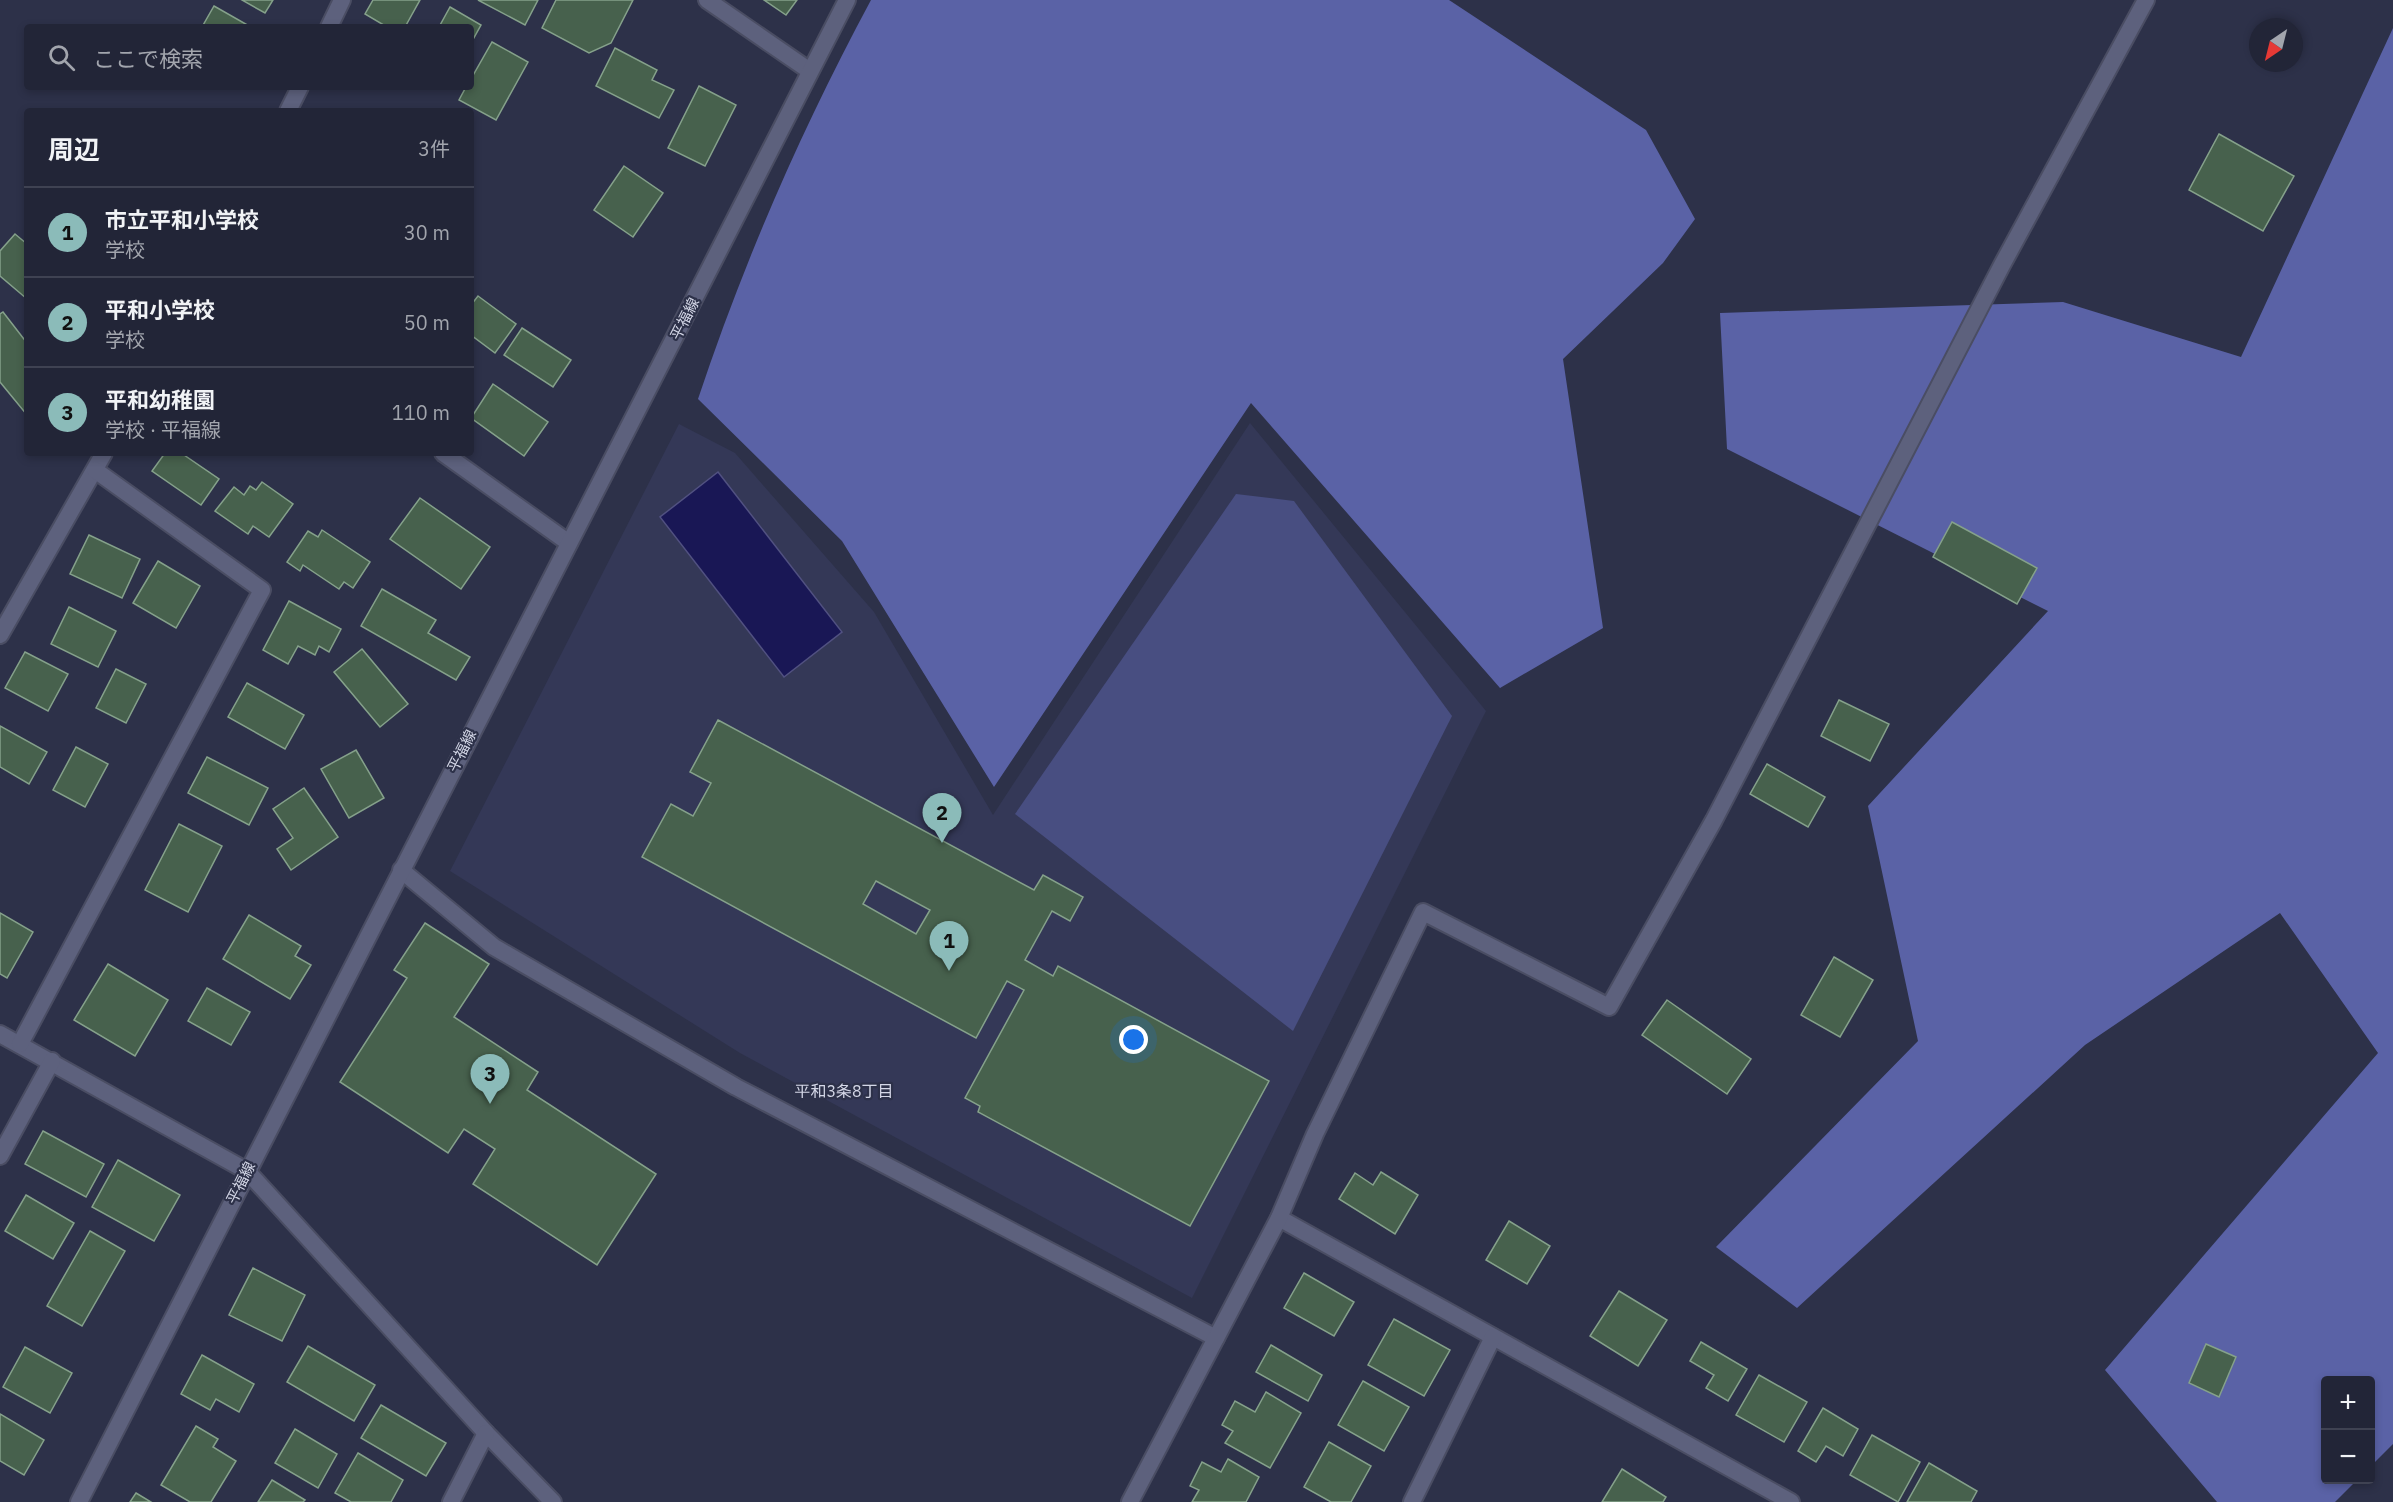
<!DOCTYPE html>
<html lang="ja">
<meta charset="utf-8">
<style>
:root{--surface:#222537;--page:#2e3142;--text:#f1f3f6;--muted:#a2a5ad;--line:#3f4252;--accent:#8bbbb9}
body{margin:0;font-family:"IBM Plex Sans","Noto Sans JP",sans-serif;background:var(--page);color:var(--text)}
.controls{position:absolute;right:18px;bottom:18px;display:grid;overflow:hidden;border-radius:6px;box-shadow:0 3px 9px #0003}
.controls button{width:54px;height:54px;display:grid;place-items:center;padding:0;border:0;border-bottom:2px solid var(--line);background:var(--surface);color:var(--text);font:30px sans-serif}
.compass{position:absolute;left:2249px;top:18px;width:54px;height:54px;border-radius:50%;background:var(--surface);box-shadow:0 3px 9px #0003;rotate:215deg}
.you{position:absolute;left:1134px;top:1040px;width:21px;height:21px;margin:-15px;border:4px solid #fff;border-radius:50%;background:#1a73e8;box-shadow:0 0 0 9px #1a73e833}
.badge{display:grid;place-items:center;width:39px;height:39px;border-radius:50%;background:var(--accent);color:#111;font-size:20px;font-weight:700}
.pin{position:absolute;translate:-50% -50px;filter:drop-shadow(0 2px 3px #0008)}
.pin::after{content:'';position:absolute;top:32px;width:21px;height:18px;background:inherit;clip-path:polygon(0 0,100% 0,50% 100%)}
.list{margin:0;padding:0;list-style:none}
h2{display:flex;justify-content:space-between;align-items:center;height:78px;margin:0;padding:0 24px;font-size:26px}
h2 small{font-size:20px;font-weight:400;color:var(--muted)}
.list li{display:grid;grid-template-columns:39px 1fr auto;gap:18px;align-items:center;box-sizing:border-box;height:90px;padding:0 24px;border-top:2px solid var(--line)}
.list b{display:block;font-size:22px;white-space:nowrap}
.list p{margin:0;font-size:20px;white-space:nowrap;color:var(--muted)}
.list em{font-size:20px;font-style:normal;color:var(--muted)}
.icon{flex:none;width:33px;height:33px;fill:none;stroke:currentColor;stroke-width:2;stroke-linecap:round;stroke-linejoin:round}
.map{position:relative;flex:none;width:2393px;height:1502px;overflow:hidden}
.search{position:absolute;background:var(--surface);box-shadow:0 3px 9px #0003;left:24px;top:24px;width:450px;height:66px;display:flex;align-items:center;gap:15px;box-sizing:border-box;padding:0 21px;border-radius:6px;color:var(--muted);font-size:22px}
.panel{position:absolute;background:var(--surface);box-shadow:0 3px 9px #0003;left:24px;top:108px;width:450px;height:348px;border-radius:6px}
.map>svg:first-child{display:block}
.built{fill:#343857}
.green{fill:#484e81}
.forest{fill:#5a62a6}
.water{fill:#191755;stroke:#515181;stroke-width:1.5}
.building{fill:#47614d;stroke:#85a18b;stroke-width:1.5;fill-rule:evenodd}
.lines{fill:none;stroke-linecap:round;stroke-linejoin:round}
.minor-casing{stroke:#4a4d63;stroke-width:20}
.tertiary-casing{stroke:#4a4d63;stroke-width:20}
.minor{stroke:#5d617d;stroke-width:16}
.tertiary{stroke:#5d617d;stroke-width:16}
.labels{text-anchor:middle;stroke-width:4.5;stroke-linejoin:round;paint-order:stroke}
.street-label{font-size:15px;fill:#d4d7e7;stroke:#2d3149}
.neighbourhood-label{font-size:16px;fill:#d4d7e7;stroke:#2d3149}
</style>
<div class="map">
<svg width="2393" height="1502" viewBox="0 0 2393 1502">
<rect width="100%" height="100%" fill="#2d3149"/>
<polygon class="built" points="1250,423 1486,711 1192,1298 740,1053 450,871 679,424 735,453 874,612 993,815"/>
<polygon class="green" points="1236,494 1294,501 1452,716 1293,1031 1015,814"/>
<g class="forest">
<path d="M871,0H1449L1646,130L1695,219L1663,263L1563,359L1603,628L1500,688L1251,403L994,787L842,541L698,399C744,261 802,128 871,0Z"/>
<polygon points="2393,28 2393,1444 2371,1466 2370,1380 2326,1380 2326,1480 2357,1480 2335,1502 2217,1502 2105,1370 2378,1053 2280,913 2085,1045 1797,1308 1716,1247 1918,1041 1868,806 2048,611 1727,449 1720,313 2063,302 2241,357"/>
</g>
<polygon class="water" points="718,472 842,632 784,677 660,517"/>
<g class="building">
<polygon points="242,0 273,0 265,13"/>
<polygon points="373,0 420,0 405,27 387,27 365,14"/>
<polygon points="478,0 538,0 525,25"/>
<polygon points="556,0 633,0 611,43 589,53 542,28"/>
<polygon points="764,0 797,0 786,15"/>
<polygon points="214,6 251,27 202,27"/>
<polygon points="450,7 481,25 471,43 471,27 439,27"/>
<polygon points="492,42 528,62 496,120 459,100 466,87 471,87 471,79"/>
<polygon points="615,48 657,70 652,80 674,90 659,118 596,86"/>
<polygon points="699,86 736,105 705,166 668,148"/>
<polygon points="2219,134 2294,176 2263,231 2189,190"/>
<polygon points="624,166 663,193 633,237 594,210"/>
<polygon points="15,234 27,244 27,299 0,276 0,251"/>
<polygon points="478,296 516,324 495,353 471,335 471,305"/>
<polygon points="3,312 27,343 27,415 0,382 0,314"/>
<polygon points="522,328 571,360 553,387 504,355"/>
<polygon points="493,384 548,422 524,456 471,418"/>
<polygon points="165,453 181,453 219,479 201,505 152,471"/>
<polygon points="262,482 293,504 269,537 253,526 248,534 215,511 234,487 244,495 250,486 256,490"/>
<polygon points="420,498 490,547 461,589 390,539"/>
<polygon points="1952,522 2037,568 2017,604 1933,557"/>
<polygon points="322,530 370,562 353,588 344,582 339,589 303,565 300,571 287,562 308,531 318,537"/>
<polygon points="89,535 140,559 122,598 70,574"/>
<polygon points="158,561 200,586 176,628 133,603"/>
<polygon points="382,589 436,620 428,633 470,657 456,680 361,626"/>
<polygon points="289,601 341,629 329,652 319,646 315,655 298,646 288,664 263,650"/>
<polygon points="69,607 116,631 98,667 51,644"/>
<polygon points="362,649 408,704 380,727 334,672"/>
<polygon points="25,652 68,674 48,711 5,688"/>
<polygon points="116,669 146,684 126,723 96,708"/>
<polygon points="247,683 304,715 285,749 228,717"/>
<polygon points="1839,700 1889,724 1870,761 1821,736"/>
<path d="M718,720L1034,890L1043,875L1083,897L1070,921L1052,911L1025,960L1053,976L1058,966L1269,1081L1190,1226L978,1112L980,1106L965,1098L1024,990L1007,981L976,1038L642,857L671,804L693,816L711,783L690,772ZM876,881L930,910L916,934L863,904Z"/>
<polygon points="0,726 47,752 29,784 0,767"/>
<polygon points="76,747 108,764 85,807 53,790"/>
<polygon points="356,750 384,798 349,818 321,769"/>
<polygon points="207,757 268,788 249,825 188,793"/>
<polygon points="1767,764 1825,797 1808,827 1750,794"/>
<polygon points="304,788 338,837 291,870 277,849 293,838 273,809"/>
<polygon points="179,824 222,846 188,912 145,890"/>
<polygon points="0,913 33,932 7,978 0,974"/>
<polygon points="249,915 301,946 295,956 311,965 290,999 223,959"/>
<polygon points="425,923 489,964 454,1017 538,1072 527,1090 656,1174 597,1265 473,1184 495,1149 464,1129 448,1153 340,1082 407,978 394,970"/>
<polygon points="1834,957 1873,980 1840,1037 1801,1015"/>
<polygon points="108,964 168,1000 135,1056 74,1020"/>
<polygon points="207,988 250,1012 231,1045 188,1021"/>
<polygon points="1667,1000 1751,1059 1727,1094 1642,1035"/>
<polygon points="43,1131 104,1164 86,1197 25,1164"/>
<polygon points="118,1160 180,1195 154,1241 92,1207"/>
<polygon points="1381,1172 1418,1195 1395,1234 1339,1199 1355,1173 1373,1185"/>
<polygon points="26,1195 74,1223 53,1259 5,1231"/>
<polygon points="1509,1221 1550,1246 1527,1284 1486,1260"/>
<polygon points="90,1231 125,1251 82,1326 47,1306"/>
<polygon points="253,1268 305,1295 282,1341 229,1315"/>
<polygon points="1304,1273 1354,1302 1334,1336 1284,1308"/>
<polygon points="1619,1291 1667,1320 1638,1366 1590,1336"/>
<polygon points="1394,1319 1450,1350 1424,1396 1368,1365"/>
<polygon points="1701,1342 1747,1369 1728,1401 1706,1388 1714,1375 1690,1361"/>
<polygon points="2206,1344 2236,1357 2219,1397 2189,1383"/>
<polygon points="1271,1345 1322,1375 1308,1401 1256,1372"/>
<polygon points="308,1346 375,1385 354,1421 287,1382"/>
<polygon points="25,1347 72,1373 50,1413 3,1387"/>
<polygon points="202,1355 254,1384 239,1412 216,1399 210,1410 181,1394"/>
<polygon points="1759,1375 1807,1402 1784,1442 1736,1415"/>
<polygon points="1363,1381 1409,1407 1384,1451 1338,1425"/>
<polygon points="1266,1392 1301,1413 1270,1468 1225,1443 1233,1431 1222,1425 1235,1401 1255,1412"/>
<polygon points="381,1405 446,1443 426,1476 361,1438"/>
<polygon points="1823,1408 1858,1429 1843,1456 1826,1446 1816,1462 1798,1451"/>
<polygon points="0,1414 44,1440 24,1475 0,1461"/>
<polygon points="196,1426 218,1439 213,1447 236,1461 211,1502 190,1502 161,1485"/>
<polygon points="295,1429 337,1454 318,1488 275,1463"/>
<polygon points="1872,1435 1920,1462 1898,1502 1850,1475"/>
<polygon points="1329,1442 1371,1466 1351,1502 1331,1502 1304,1487"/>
<polygon points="358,1453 403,1480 391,1502 351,1502 335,1493"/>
<polygon points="1228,1459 1259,1477 1246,1502 1192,1502 1199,1490 1190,1486 1202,1462 1221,1472"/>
<polygon points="1929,1463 1977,1491 1971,1502 1907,1502"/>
<polygon points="1622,1469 1666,1497 1663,1502 1602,1502"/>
<polygon points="272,1480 305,1500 303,1502 258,1502"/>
<polygon points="136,1493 151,1502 130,1502"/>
</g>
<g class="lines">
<defs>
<g id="minor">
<polyline points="707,0 810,71"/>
<polyline points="329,27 342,0"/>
<polyline points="288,111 300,87"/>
<polyline points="443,453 569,543"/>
<polyline points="0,635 104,453"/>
<polyline points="401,870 494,947 736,1087 1216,1338"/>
<polyline points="0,1034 247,1171 486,1433 553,1502"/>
<polyline points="20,1044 262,590 95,470"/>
<polyline points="0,1156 52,1061"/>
<polyline points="1279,1218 1791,1502"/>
<polyline points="451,1502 486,1433"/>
<polyline points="1130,1502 1279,1218 1315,1134 1423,912 1609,1007 1714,820 2002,265 2146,0"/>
<polyline points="1412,1502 1493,1337"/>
</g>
<polyline id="tertiary" points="79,1502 847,0"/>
</defs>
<use href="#minor" class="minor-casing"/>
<use href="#tertiary" class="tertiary-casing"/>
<use href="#minor" class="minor"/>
<use href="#tertiary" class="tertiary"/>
</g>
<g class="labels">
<g class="street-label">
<text transform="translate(685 319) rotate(-63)" y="5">平福線</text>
<text transform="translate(462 751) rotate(-63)" y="5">平福線</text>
<text transform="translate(241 1183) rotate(-63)" y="5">平福線</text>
</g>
<g class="neighbourhood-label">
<text x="844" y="1097">平和3条8丁目</text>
</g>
</g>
</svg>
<div class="controls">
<button>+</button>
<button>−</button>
</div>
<svg class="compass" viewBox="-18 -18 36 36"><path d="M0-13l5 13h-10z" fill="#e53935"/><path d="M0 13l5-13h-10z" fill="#a2a5ad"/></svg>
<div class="you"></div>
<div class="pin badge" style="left:949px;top:971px">1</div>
<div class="pin badge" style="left:942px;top:843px">2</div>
<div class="pin badge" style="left:490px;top:1104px">3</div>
<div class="search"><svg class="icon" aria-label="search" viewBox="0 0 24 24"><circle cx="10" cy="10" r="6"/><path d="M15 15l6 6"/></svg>ここで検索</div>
<section class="panel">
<h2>周辺<small>3件</small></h2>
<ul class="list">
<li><span class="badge">1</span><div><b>市立平和小学校</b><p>学校</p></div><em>30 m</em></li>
<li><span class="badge">2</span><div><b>平和小学校</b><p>学校</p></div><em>50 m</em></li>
<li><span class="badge">3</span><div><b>平和幼稚園</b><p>学校 · 平福線</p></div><em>110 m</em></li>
</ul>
</section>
</div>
